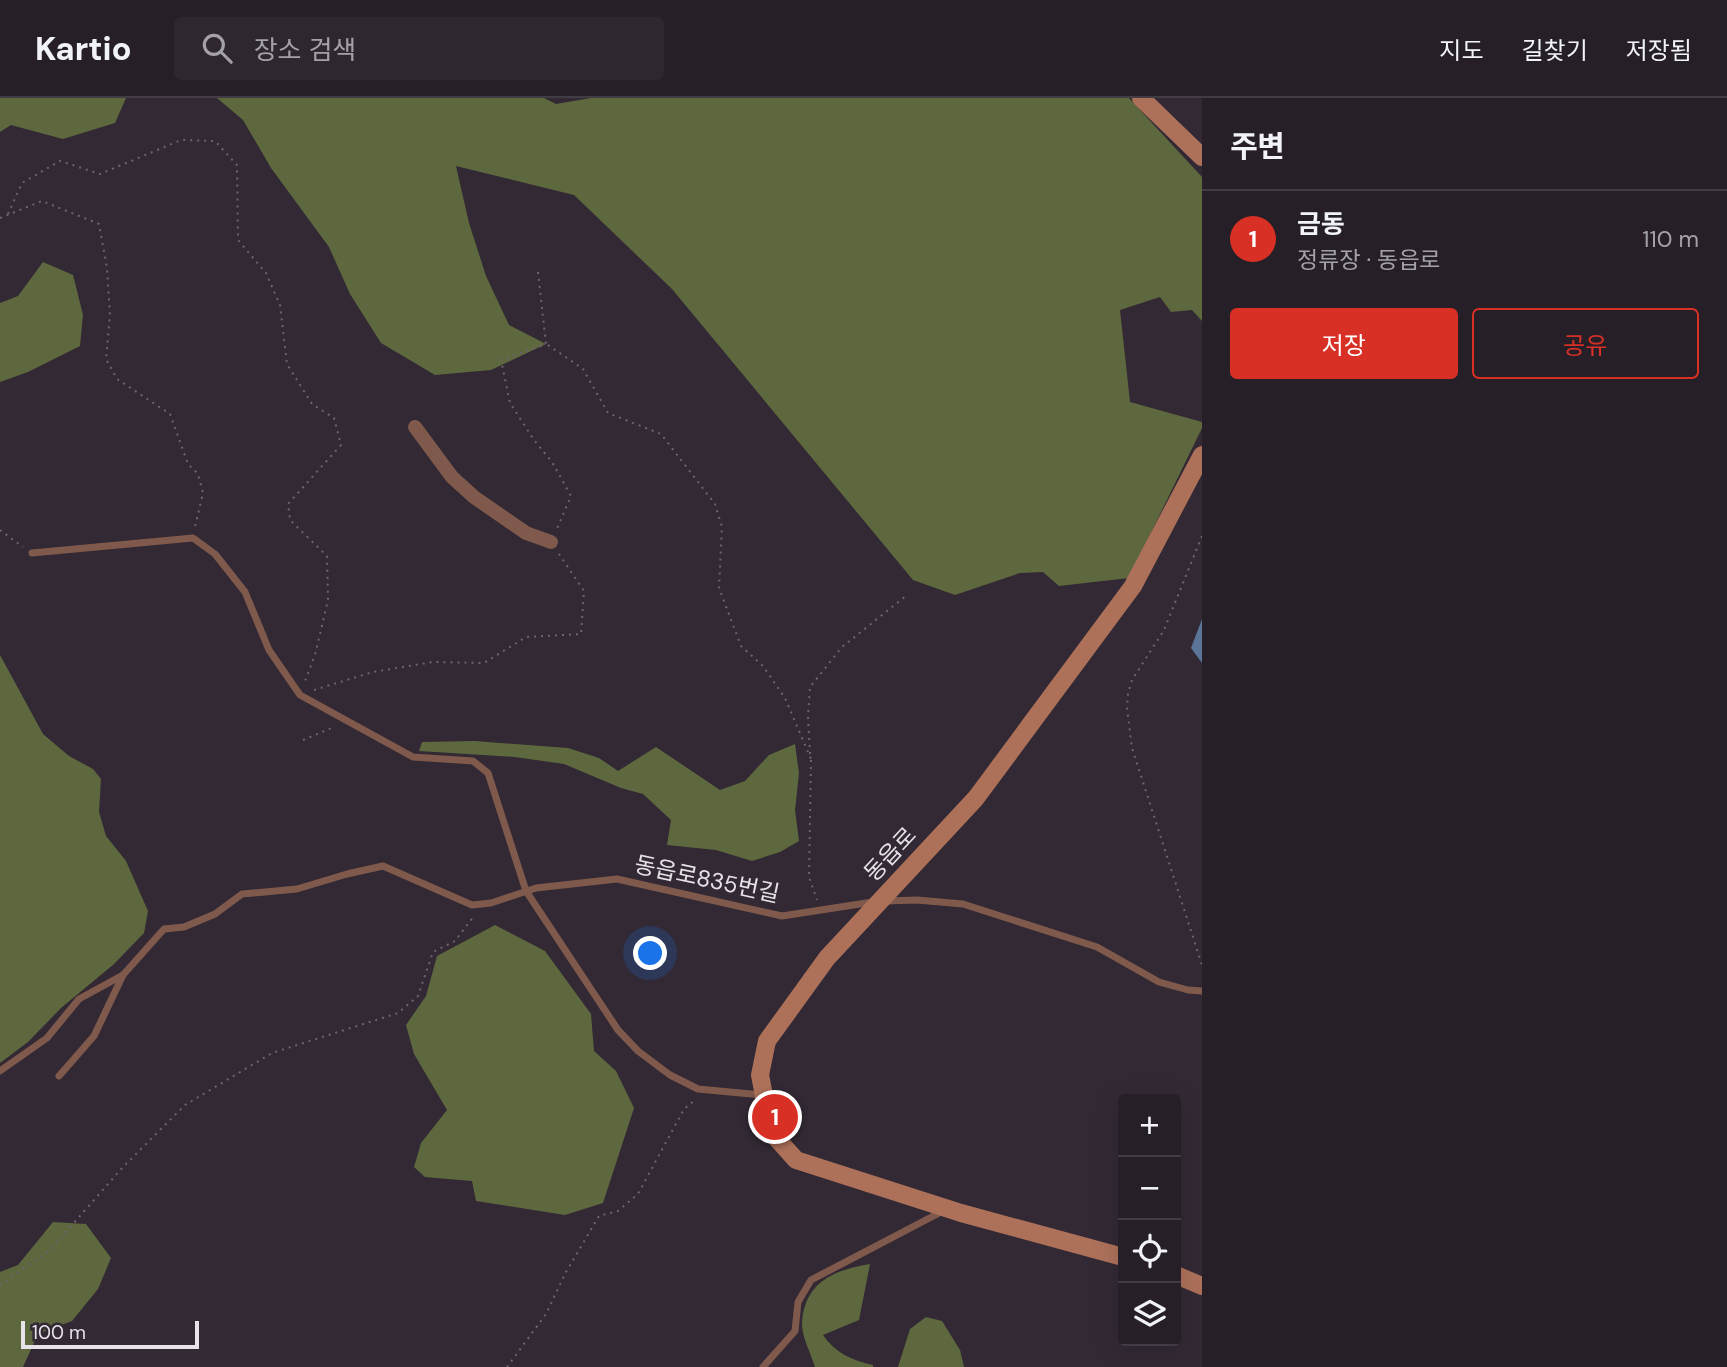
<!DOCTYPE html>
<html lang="ko">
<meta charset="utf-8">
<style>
:root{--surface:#261f27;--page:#2e272f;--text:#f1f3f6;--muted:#a4a2a7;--line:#423d44;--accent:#d93025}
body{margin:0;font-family:"DM Sans","Noto Sans KR",sans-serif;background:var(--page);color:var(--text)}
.controls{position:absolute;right:21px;bottom:21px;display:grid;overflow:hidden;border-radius:7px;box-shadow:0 7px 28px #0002}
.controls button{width:63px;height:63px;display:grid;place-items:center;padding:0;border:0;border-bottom:2px solid var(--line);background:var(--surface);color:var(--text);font:35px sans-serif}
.scale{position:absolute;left:21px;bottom:18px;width:178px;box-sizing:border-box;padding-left:7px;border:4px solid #e8e2e9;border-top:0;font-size:19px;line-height:24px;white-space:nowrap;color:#e8e2e9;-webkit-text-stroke:5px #322934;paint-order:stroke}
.you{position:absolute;left:651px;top:856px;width:24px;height:24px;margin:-18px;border:5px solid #fff;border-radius:50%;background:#1a73e8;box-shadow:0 0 0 10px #1a73e833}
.badge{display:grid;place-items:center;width:46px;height:46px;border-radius:50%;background:var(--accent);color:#fff;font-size:23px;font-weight:700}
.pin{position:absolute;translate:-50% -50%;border:4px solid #fff;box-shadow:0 2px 7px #0006}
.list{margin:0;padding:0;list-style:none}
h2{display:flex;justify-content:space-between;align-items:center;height:91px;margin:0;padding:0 28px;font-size:30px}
h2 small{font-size:23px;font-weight:400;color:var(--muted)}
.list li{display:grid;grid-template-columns:46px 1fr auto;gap:21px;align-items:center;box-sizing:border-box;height:98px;padding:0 28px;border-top:2px solid var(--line)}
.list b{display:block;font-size:26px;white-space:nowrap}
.list p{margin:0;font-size:23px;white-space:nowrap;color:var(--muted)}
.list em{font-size:23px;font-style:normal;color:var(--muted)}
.actions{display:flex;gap:14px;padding:21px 28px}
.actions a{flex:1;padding:16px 0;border:2px solid var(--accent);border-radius:7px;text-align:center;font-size:24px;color:var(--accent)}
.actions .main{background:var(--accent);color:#fff}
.icon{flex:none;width:38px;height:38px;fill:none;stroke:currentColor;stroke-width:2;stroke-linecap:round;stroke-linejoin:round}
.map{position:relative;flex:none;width:1202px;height:1269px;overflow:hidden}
header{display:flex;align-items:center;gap:42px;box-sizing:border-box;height:98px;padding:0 35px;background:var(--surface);border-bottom:2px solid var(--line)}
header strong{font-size:33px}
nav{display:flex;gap:38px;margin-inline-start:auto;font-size:24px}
.search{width:490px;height:63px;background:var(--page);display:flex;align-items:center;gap:18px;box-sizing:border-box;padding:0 24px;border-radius:7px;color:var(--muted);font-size:26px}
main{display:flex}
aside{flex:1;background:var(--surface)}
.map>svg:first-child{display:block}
.forest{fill:#5e683e}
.water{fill:#5b7598}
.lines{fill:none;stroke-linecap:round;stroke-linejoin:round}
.path{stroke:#6d656e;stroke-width:2;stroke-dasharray:2 5;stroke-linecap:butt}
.lane{stroke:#7f594b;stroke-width:7}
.street{stroke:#7f594b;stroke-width:14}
.secondary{stroke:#ad715a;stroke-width:18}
.labels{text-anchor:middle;stroke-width:6;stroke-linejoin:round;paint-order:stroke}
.street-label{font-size:23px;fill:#e8e2e9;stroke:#322934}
</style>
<header>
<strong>Kartio</strong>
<div class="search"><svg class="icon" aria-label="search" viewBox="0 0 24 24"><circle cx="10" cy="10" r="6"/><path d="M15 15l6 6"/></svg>장소 검색</div>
<nav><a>지도</a><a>길찾기</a><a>저장됨</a></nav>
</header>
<main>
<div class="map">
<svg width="1202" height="1269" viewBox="0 0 1202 1269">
<rect width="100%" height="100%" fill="#322934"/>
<g class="forest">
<polygon points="0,0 126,0 115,25 63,41 11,27 0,34"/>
<polygon points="217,0 544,0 556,6 591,0 1129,0 1202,79 1202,223 1192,212 1171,214 1160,199 1120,212 1130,304 1202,324 1202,330 1129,480 1059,488 1043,474 1020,475 955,497 913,482 672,191 574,97 456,68 469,125 486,178 509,227 546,246 491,272 435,277 381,245 350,196 329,149 271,70 243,22"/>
<polygon points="43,164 73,177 83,217 80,248 28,274 0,284 0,205 18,198"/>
<polygon points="0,557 43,636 69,658 93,671 101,681 99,714 106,738 126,763 148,813 144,835 114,866 61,910 28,944 0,965"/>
<polygon points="475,643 568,650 599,660 618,673 656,649 720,692 745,683 769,657 795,646 799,675 795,712 799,743 780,754 752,763 716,752 667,747 671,722 643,696 621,690 564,666 515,659 419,653 422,644"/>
<polygon points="495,827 545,853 591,916 594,953 616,973 634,1010 603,1105 565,1117 476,1103 472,1083 425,1079 414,1069 421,1045 447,1012 414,956 406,927 426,898 437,858"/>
<polygon points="53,1124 86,1126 111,1160 98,1191 72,1223 38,1236 23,1269 0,1269 0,1174 18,1167"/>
<path d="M870,1166L859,1222L823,1237C834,1254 853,1263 873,1267V1269H815C811,1256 802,1239 802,1226C804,1184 834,1172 870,1166Z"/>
<polygon points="926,1219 942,1223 960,1252 964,1269 898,1269 910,1231"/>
</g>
<polygon class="water" points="1202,521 1202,565 1191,550"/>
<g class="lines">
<g class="path">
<polyline points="8,116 22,85 60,63 100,76 181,42 215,43 237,67 238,142 266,175 280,207 287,266 312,306 334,320 341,347 288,406 290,422 327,458 328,502 315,557 304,586"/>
<polyline points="0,120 42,103 99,126 107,170 110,217 106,261 117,281 170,316 188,366 198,376 203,395 195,429"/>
<polyline points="538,174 546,246 501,262 510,305 534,342 552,364 571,398 556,433"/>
<polyline points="548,247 583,271 608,315 661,336 715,406 722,429 719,490 741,548 763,568 785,600 811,661"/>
<polyline points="0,432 23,449"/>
<polyline points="1202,438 1164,532 1132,582 1128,595 1127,610 1132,650 1202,867"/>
<polyline points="314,592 373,574 433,564 484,565 526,539 581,536 584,493 559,456"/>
<polyline points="303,642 334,629"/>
<polyline points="810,656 808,619 810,589 842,549 907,497"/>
<polyline points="811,662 809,779 817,802"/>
<polyline points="0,1187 51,1151 123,1069 185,1007 272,955 398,915 418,898 433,854 455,843 474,818"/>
<polyline points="507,1269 546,1216 566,1174 599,1118 618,1113 638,1096 684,1011 695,1002"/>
</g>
<g class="lane">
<polyline points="32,455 193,440 215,456 245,494 269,552 300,597 413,659 473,663 488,675 526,793 618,932 638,953 670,977 698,991 762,997"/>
<polyline points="885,803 917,802 963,806 1097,849 1159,884 1188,892 1202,893"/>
<polyline points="0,973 47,940 79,901 123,877 164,831 184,829 215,816 242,796 297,791 347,776 383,768 472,807 491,805 536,790 617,781 782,818 873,804"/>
<polyline points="59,978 94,938 123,877"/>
<polyline points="763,1269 795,1233 798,1204 811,1182 943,1113"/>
</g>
<polyline class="street" points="415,329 452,379 474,399 526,435 551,444"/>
<g class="secondary">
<polyline points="1141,0 1202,59"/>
<polyline points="1123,1159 961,1115 796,1062 771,1034 760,977 767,943 827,860 976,700 1133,488 1202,357"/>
<polyline points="1176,1177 1202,1188"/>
</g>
</g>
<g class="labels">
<g class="street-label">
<text transform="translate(890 756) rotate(-47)" y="8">동읍로</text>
<text transform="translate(707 781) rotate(12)" y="8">동읍로835번길</text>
</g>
</g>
</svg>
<div class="controls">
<button>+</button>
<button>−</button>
<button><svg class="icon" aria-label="locate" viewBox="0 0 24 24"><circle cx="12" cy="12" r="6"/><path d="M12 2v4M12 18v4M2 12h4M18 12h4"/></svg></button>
<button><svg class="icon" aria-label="layers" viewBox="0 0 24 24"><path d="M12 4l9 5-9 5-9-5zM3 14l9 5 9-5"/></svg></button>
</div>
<div class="scale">100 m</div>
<div class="you"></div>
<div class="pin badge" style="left:775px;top:1019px">1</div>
</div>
<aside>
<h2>주변<small></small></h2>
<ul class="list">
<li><span class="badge">1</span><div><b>금동</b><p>정류장 · 동읍로</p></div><em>110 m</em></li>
</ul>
<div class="actions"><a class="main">저장</a><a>공유</a></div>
</aside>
</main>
